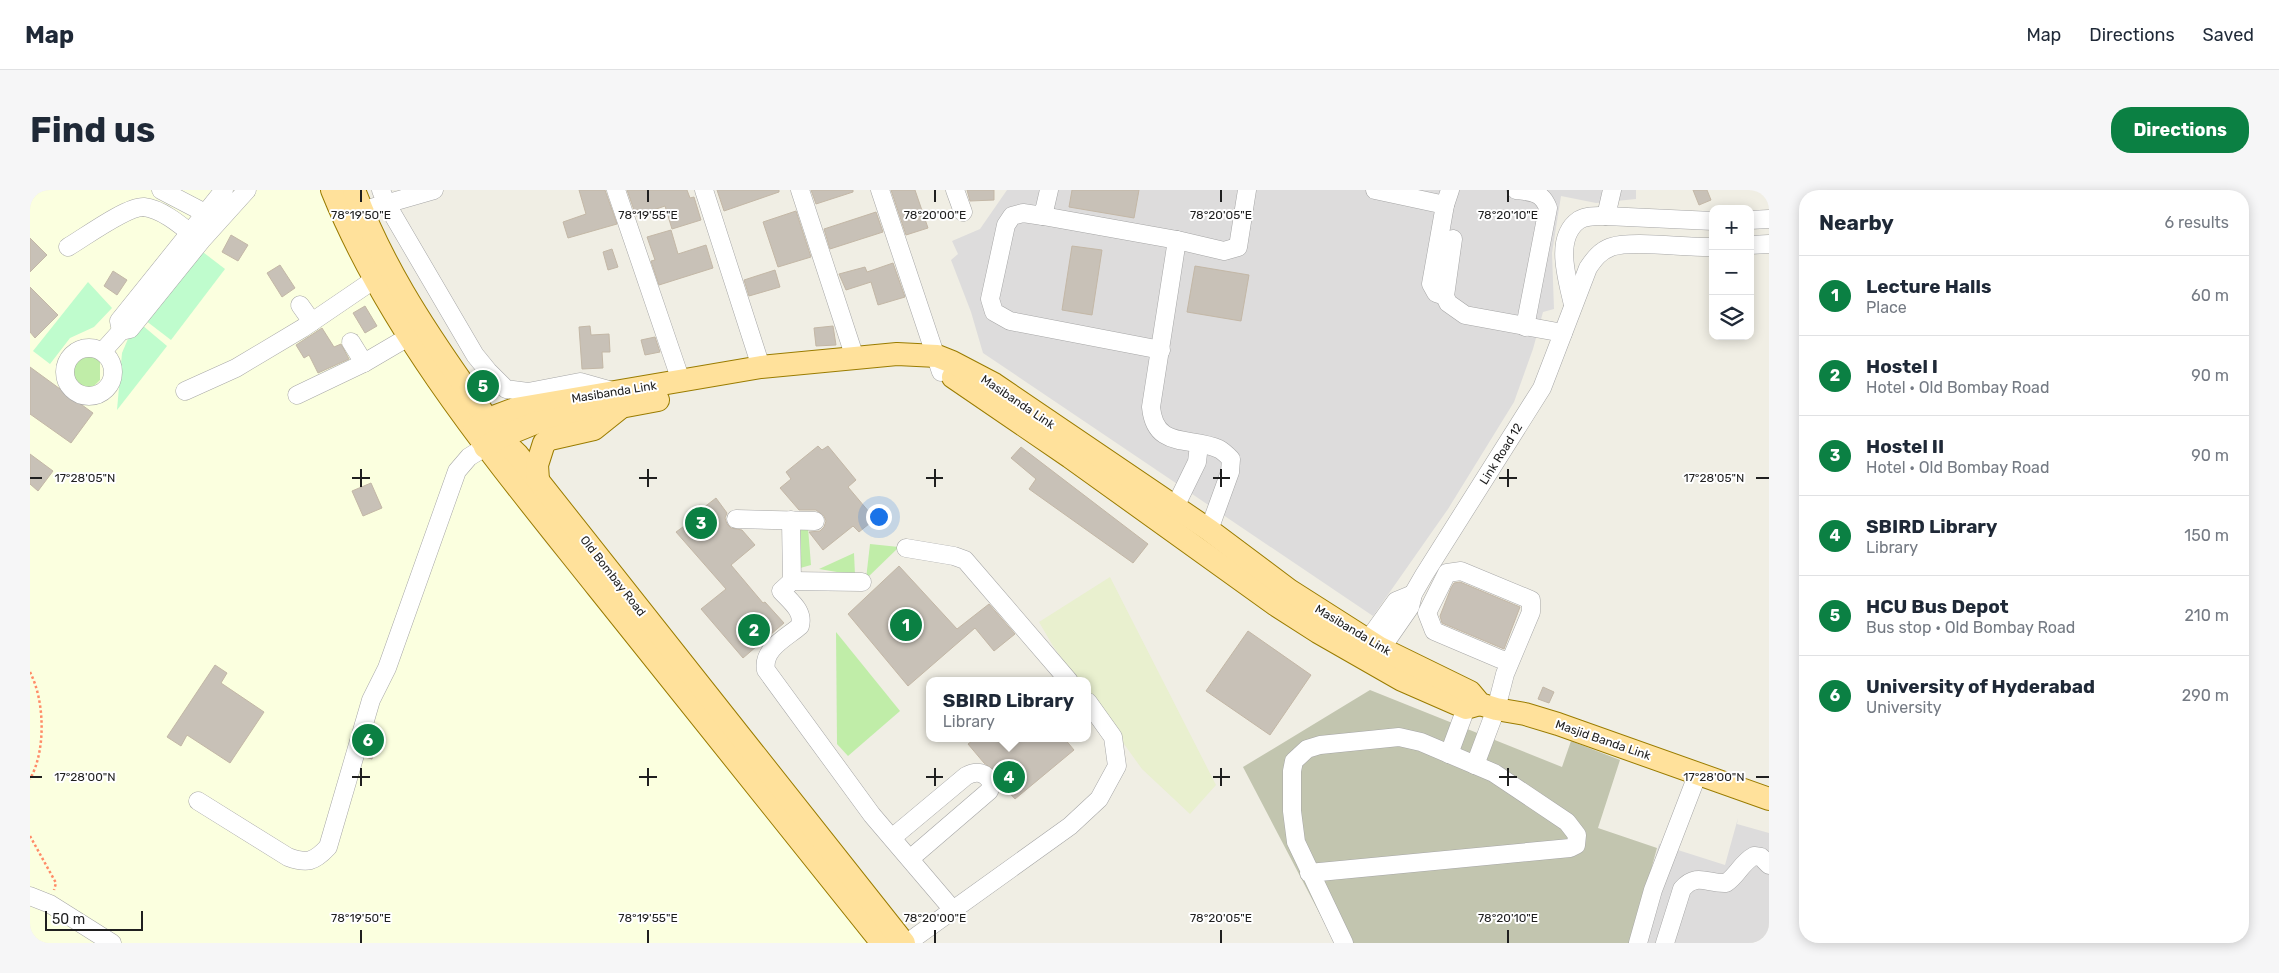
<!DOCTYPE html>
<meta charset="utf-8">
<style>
:root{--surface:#fff;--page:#f6f6f7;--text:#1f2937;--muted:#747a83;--line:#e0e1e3;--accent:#0b8043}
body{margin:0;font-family:Rubik,sans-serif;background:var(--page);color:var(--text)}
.controls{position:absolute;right:15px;top:15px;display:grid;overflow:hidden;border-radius:10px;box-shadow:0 2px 12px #0003}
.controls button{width:45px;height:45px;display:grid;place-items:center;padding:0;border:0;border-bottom:1px solid var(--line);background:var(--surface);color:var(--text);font:25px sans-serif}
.scale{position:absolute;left:15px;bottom:12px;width:98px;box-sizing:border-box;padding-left:5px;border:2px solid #1f1f1f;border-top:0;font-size:14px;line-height:18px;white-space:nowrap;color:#1f1f1f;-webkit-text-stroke:4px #fff;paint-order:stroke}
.you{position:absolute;left:848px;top:326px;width:18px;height:18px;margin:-12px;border:4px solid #fff;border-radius:50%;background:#1a73e8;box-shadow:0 0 0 8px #1a73e833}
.badge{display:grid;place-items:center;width:32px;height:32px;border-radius:50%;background:var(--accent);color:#fff;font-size:16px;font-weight:700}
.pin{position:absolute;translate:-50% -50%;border:2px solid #fff;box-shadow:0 1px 5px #0006}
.popup{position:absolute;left:896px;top:487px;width:165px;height:65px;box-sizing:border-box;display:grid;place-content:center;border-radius:10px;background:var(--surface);filter:drop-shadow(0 1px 4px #0005);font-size:16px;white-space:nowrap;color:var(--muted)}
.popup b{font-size:19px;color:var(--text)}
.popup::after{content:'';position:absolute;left:50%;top:100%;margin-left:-10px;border:10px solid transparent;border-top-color:var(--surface)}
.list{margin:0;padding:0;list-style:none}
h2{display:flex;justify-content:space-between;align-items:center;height:65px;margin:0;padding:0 20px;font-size:21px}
h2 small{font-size:16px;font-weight:400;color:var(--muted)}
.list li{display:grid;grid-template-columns:32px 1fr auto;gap:15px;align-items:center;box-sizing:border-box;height:80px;padding:0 20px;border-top:1px solid var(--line)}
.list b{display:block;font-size:19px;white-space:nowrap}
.list p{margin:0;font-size:16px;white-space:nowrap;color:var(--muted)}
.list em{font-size:16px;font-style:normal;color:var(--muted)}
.icon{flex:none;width:28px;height:28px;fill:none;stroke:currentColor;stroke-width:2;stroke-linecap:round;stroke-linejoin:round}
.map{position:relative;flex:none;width:1739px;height:753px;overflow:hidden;border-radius:20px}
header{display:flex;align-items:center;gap:30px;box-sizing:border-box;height:70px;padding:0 25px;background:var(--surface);border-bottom:1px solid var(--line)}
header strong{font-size:24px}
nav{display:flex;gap:28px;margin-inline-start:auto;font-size:18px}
.intro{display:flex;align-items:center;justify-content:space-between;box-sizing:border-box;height:120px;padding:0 30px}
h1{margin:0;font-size:35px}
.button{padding:12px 22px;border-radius:20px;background:var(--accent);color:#fff;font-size:18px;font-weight:700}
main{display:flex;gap:30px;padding:0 30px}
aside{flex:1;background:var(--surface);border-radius:20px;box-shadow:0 2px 12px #0003}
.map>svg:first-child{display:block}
.residential{fill:#dddcdc}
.education{fill:#fbffdf}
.construction{fill:#c2c5af}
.farmland{fill:#e9f0cf}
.grass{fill:#c0eda8}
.park{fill:#bffccd}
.building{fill:#c8c1b7;stroke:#c3b7a6}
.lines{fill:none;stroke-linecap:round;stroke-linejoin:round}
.minor-casing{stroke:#a6a6a6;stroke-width:19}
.major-casing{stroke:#9a7c00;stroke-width:24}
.path{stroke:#ff8b67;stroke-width:2.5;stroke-dasharray:2.5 2.5;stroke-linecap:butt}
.minor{stroke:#fff;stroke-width:18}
.major{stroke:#ffe19b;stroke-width:22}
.ticks{fill:none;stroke:#1f1f1f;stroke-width:2}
.labels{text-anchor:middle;stroke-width:4;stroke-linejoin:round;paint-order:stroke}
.street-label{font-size:12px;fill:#1f1f1f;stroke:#fff}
.ticks-label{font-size:12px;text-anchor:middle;fill:#1f1f1f;stroke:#fff;stroke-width:4;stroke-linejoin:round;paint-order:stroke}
</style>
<header>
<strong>Map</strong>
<nav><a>Map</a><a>Directions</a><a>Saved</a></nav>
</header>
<div class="intro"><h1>Find us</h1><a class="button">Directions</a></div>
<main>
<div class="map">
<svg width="1739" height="753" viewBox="0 0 1739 753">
<rect width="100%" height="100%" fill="#f0eee4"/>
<g class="residential">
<polygon points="977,0 1606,0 1606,9 1566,13 1531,6 1522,63 1524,119 1513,122 1503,159 1484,212 1418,319 1343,426 953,163 941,122 921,70 928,64 922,51 950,39"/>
<polygon points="1708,628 1707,634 1739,643 1739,753 1602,753 1629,654 1695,675"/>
</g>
<polygon class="education" points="0,0 294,0 328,75 382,173 511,347 840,753 0,753"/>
<polygon class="construction" points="1340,500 1532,577 1541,551 1590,570 1568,638 1627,658 1601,753 1305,753 1213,577"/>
<polygon class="farmland" points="1080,387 1186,595 1160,624 1112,579 1058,504 1058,491 1048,491 1023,456 1009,432"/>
<g class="grass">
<polygon points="60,166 66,166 70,170 70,190 62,198 51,200 40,191 39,179 46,171"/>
<polygon points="766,338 778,338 781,375 763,380"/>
<polygon points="840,354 869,357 836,389"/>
<polygon points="824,363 825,385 789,379"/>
<polygon points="806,442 870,521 818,566 807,554"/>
</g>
<g class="park">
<polygon points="165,56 195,79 141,150 111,127"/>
<polygon points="58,92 82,118 64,137 40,148 20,174 3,161"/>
<polygon points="106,130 137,156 87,220 92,163"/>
</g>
<g class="building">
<polygon points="549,0 575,0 587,34 538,48 533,32 556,24"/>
<polygon points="597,0 657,0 660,8 664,7 671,30 642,39 635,16 606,26"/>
<polygon points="687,0 749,0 749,2 694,21"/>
<polygon points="781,0 823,0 823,2 786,14"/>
<polygon points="861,0 885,0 898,38 876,45"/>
<polygon points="937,0 964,0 964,10 940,11"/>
<polygon points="1042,0 1109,0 1104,28 1039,17"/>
<polygon points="1663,0 1677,0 1681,10 1669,15"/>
<polygon points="766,21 781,67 748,77 733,32"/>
<polygon points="846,22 853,42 800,59 794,39"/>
<polygon points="641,40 648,64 676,55 683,78 629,95 621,71 625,70 617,47"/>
<polygon points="201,45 218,55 208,71 192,62"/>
<polygon points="0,48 17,65 0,82"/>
<polygon points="1042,56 1072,60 1062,125 1032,120"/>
<polygon points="582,59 588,77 578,80 573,62"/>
<polygon points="863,73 875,107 848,115 841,92 816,100 809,84 835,77 837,82"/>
<polygon points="250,75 265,98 252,107 237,83"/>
<polygon points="1165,76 1219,85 1211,131 1157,122"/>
<polygon points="745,80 750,97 719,106 714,90"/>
<polygon points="83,81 97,90 87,105 74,96"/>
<polygon points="0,97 28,125 5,148 0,142"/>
<polygon points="335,116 347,136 335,143 323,123"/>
<polygon points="560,136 561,145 579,144 580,162 572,162 573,178 552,179 549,137"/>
<polygon points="803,136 806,155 786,156 784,138"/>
<polygon points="292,138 304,157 311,154 319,169 288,183 279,165 274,168 266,155"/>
<polygon points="625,147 630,162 615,165 611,150"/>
<polygon points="0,177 63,223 41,253 0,224"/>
<polygon points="788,256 792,260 798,256 826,290 818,297 845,329 829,342 823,336 793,360 779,342 790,341 794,337 796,331 794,326 786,320 769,320 750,298 761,289 756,282"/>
<polygon points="991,257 1118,354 1103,373 999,299 1006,289 981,268"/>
<polygon points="0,264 23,281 8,301 0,294"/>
<polygon points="341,293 352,318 333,326 322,301"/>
<polygon points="686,308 697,323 695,328 697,334 701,338 712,340 725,355 701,375 733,413 735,412 754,433 713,468 671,419 696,399 646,342 661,331 656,325 670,315 673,318"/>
<polygon points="869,376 927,439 959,414 985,444 964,461 945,438 878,496 818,424"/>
<polygon points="1430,392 1490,417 1474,459 1412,433 1410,426 1421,398 1424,393"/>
<polygon points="1218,441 1281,485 1240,545 1176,501"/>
<polygon points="185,475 197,483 191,493 234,522 200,573 157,545 151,556 137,547"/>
<polygon points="1513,497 1524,502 1519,513 1508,509"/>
<polygon points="946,548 1034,548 1044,560 985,609 972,595 968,583 954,573 938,554"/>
<polygon points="340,550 347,551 342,569 335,567"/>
</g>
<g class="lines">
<defs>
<g id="minor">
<polyline points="131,0 175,23"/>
<polyline points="351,0 356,13 445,165 458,181 476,199 498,202 550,192 582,201"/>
<polyline points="586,0 651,191"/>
<polyline points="674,0 731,177"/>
<polyline points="770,0 825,168"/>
<polyline points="850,0 911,182"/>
<polyline points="925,0 933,22"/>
<polyline points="1019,0 1013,26 993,23 982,26 976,35 960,109 964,122 980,131 1131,160"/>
<polyline points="1345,0 1415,15"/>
<path d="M1486,0C1502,2 1512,2 1518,18L1495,137"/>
<polyline points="331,21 404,0"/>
<polyline points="1013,26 1147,50"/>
<polyline points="1576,26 1582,0"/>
<polyline points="1720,30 1739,29"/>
<polyline points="1423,49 1415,106 1418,113 1435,125 1533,143"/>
<polyline points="1720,55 1739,54"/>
<path d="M38,57C55,47 97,16 114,17C133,19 154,38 168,49"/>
<polyline points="1415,106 1406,103 1401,94 1415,15 1420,0"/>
<polyline points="270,115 282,132"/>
<path d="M1543,115C1538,91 1523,48 1549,30C1557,25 1568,26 1576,26L1683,31"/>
<polyline points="91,141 89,131 194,0"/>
<polyline points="321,152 334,173"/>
<circle cx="59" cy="182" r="24"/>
<polyline points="73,161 91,141 100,139 171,51 217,0"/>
<polyline points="155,201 206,178 273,138 345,89"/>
<polyline points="267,205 334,173 380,146"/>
<polyline points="1145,317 1167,272 1169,255"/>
<polyline points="706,329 785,331"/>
<path d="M761,330L762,391L751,401C761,412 774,421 770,436C756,448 732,459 736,480L842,625L923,720"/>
<path d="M1179,340L1200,282L1201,269C1198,266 1193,261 1189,259C1160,246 1125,260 1121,217L1147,50L1194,61L1208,57L1217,0"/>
<polyline points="876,358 924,366 935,370 1039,491"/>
<polyline points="762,391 832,392"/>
<polyline points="1338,450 1366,411 1383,404"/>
<path d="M1344,469L1380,417L1383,404L1394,385L1512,198L1558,78C1564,69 1570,61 1581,57C1603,50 1657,58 1683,57"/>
<polyline points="1419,564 1436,518"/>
<polyline points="1445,575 1466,519 1475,484 1501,422 1501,410 1431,381 1417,383 1397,423 1404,441 1470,469 1480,471"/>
<path d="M168,611L258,667C277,674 284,672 298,657L341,510L357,478L427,281L439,267L455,257"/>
<path d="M863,647L936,586C947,580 956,582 962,594L959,601L881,668"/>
<polyline points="1279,683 1540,658 1546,655 1547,645 1537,632 1464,583 1391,552 1369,547 1290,555 1277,559 1264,571 1262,581 1262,621 1266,652 1314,753"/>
<polyline points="0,706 20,714 82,753"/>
<polyline points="877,753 1040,636 1069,609 1087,576 1083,547 1058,512"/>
<polyline points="1608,753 1623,700 1668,583"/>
<path d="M1635,753L1652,699C1667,682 1677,694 1696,693C1708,685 1711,673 1724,666L1731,667L1739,675"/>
</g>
<g id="major">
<path d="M302,0C361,146 470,275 567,397C662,515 757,634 852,753"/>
<path d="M324,0C352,74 391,134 436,198C452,220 466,246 487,264L874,753"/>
<polyline points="923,187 1040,267 1246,415 1288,442 1372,490 1436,518 1450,514"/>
<polyline points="444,239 458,229 485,219 731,177 867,164 907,166 922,172 964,194 1179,340 1259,400 1350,458 1440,502 1450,514 1466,519 1495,524 1528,534 1739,609"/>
<polyline points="455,257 471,247 505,233 628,210"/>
<polyline points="508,290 507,275 514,253 520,249 564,239 589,219"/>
</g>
</defs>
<use href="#minor" class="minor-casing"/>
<use href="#major" class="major-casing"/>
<g class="path">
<path d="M0,482C15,511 16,561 0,589"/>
<polyline points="0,646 26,693 24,700"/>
</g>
<use href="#minor" class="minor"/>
<use href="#major" class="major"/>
</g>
<path class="ticks" d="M331,0V12M618,0V12M905,0V12M1191,0V12M1478,0V12M331,279V297M618,279V297M905,279V297M1191,279V297M1478,279V297M0,288H12M322,288H340M609,288H627M896,288H913M1183,288H1200M1469,288H1487M1726,288H1739M331,578V596M618,578V596M905,578V596M1191,578V596M1478,578V596M0,587H12M322,587H340M609,587H627M896,587H913M1183,587H1200M1469,587H1487M1726,587H1739M331,740V753M618,740V753M905,740V753M1191,740V753M1478,740V753"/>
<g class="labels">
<g class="street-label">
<text transform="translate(584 202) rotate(-9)" y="4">Masibanda Link</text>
<text transform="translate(988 212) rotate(34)" y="4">Masibanda Link</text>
<text transform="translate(1471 264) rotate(-58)" y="4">Link Road 12</text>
<text transform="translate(583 386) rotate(52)" y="4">Old Bombay Road</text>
<text transform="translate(1323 440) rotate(31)" y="4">Masibanda Link</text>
<text transform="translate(1573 550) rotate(19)" y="4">Masjid Banda Link</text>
</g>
</g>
<g class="ticks-label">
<text x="331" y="29">78°19'50"E</text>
<text x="618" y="29">78°19'55"E</text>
<text x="905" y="29">78°20'00"E</text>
<text x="1191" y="29">78°20'05"E</text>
<text x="1478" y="29">78°20'10"E</text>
<text x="55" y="292">17°28'05"N</text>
<text x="1684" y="292">17°28'05"N</text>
<text x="55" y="591">17°28'00"N</text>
<text x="1684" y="591">17°28'00"N</text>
<text x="331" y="732">78°19'50"E</text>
<text x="618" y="732">78°19'55"E</text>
<text x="905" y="732">78°20'00"E</text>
<text x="1191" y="732">78°20'05"E</text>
<text x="1478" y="732">78°20'10"E</text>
</g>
</svg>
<div class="controls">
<button>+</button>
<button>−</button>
<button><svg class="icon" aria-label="layers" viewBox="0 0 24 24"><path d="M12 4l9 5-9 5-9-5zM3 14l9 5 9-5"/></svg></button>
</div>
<div class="scale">50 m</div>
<div class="you"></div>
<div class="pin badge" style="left:876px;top:435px">1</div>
<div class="pin badge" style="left:724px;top:440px">2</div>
<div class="pin badge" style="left:671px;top:333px">3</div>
<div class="pin badge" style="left:979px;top:587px">4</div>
<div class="popup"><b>SBIRD Library</b>Library</div>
<div class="pin badge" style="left:453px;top:196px">5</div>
<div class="pin badge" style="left:338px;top:550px">6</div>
</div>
<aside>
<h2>Nearby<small>6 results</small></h2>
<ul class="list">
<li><span class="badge">1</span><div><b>Lecture Halls</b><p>Place</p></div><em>60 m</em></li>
<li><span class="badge">2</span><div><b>Hostel I</b><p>Hotel · Old Bombay Road</p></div><em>90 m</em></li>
<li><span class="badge">3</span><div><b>Hostel II</b><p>Hotel · Old Bombay Road</p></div><em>90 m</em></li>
<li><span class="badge">4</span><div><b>SBIRD Library</b><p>Library</p></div><em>150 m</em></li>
<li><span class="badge">5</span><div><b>HCU Bus Depot</b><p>Bus stop · Old Bombay Road</p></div><em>210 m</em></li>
<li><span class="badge">6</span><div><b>University of Hyderabad</b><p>University</p></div><em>290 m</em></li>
</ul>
</aside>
</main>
